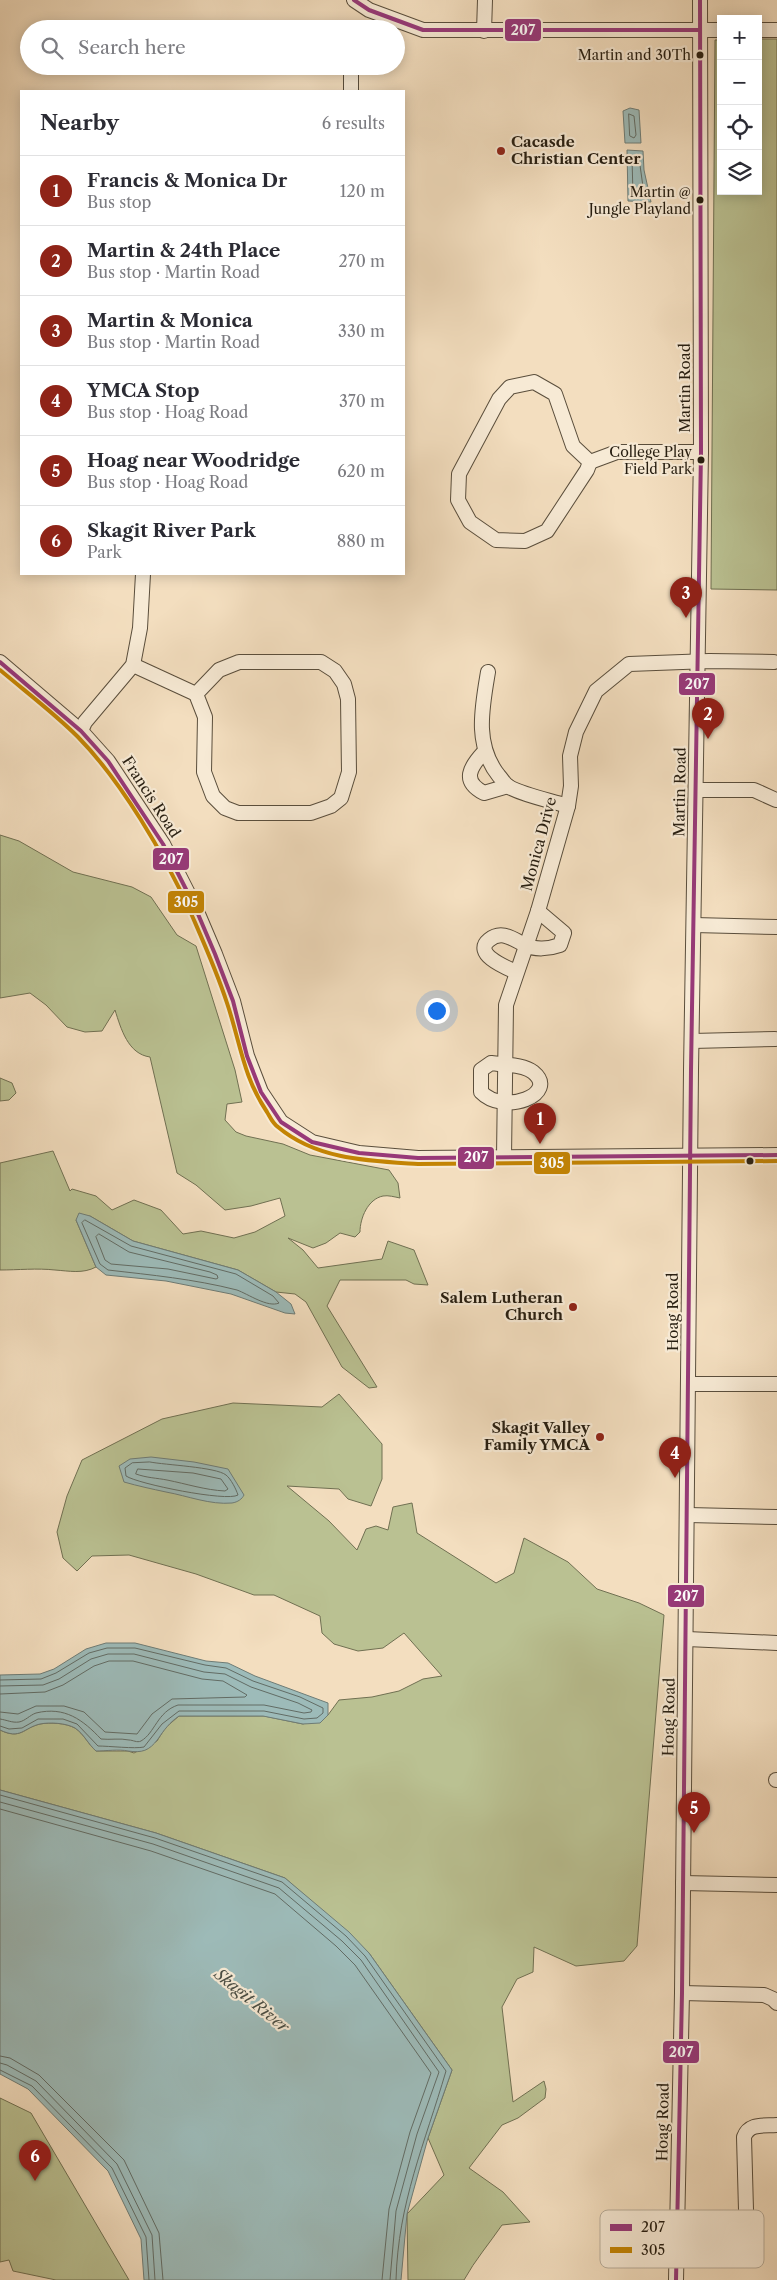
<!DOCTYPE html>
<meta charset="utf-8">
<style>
:root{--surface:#fff;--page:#f2f2f3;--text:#2b2b33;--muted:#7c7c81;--line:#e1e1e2;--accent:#8f2418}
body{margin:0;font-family:"Libre Caslon Text",serif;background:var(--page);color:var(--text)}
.controls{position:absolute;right:15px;top:15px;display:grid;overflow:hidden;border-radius:0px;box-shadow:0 2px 12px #0003}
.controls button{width:45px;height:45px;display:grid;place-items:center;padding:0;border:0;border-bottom:1px solid var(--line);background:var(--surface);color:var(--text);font:25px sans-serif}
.you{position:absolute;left:436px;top:1010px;width:18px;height:18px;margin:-12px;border:4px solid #fff;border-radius:50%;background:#1a73e8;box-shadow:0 0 0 8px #1a73e833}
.badge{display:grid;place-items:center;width:32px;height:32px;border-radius:50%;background:var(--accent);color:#fff;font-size:16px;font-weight:700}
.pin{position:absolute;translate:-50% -41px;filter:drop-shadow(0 1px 2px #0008)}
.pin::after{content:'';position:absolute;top:26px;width:18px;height:15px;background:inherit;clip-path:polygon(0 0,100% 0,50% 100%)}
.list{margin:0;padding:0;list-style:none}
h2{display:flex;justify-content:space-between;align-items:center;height:65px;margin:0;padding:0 20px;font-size:21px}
h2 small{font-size:16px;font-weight:400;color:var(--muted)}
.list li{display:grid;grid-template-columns:32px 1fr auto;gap:15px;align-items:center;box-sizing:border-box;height:70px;padding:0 20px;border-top:1px solid var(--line)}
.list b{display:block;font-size:19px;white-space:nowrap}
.list p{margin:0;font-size:16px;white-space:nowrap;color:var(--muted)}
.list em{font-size:16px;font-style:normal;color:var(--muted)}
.icon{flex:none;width:28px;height:28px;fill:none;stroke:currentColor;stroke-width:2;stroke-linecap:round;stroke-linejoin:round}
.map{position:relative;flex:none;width:777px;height:2280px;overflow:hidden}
.search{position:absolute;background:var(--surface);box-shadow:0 2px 12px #0003;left:20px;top:20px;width:385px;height:55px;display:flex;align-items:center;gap:12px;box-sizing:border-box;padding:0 18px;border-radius:28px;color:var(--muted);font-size:19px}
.panel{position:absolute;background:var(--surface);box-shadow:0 2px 12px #0003;left:20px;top:90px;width:385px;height:485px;border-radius:0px}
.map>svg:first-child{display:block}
.green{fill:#bac192;stroke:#707052}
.water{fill:#9dbbb9;stroke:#6e7c76}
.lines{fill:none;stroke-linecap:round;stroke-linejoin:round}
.shore{stroke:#626c65;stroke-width:1}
.minor-casing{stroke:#5a4e3c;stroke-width:16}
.minor{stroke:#f7ead5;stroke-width:14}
.bus-1-casing{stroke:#f7ead5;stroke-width:8}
.bus-2-casing{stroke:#f7ead5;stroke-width:8}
.bus-1{stroke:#973978;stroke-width:4}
.bus-2{stroke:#c38404;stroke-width:4}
.bus-dot{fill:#271e11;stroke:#f7ead5;stroke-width:2}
.poi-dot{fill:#8f2418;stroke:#f7ead5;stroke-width:2}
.labels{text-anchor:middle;stroke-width:4.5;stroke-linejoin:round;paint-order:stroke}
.bus-label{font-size:14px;fill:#271e11;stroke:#f7ead5;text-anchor:end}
.poi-label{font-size:15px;font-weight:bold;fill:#271e11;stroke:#f7ead5;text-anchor:end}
.street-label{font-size:15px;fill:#271e11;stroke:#f7ead5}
.water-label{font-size:16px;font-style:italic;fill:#4a4d43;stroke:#f7ead5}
.key{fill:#f7ead5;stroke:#b9ad9a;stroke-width:1}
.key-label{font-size:14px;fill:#271e11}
.line-badge{stroke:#f7ead5;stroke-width:2}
.badge-label{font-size:14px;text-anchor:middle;font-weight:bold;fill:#fff}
</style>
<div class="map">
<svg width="777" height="2280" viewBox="0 0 777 2280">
<rect width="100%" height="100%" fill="#f3debf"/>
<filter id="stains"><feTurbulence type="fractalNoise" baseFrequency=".004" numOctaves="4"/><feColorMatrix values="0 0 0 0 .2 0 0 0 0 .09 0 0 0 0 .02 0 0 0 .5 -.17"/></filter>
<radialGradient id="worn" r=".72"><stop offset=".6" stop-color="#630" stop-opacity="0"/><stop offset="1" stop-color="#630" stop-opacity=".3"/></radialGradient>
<g class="green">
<polygon points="758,39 777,39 777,590 711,589 715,40 721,40 721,191 758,191"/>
<path d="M0,835L19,841L73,872L132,887L151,897L177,935L196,946L235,1070L242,1102L227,1104L225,1120L236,1132L246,1136L283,1144L310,1155L389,1170L398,1183L400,1198C395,1197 388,1195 383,1196C368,1199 360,1218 360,1232L355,1237L340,1233L326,1243L313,1248L288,1238L303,1250L318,1268L382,1259L388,1241L414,1250L428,1285L414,1284L406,1280H340L327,1306L377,1387L369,1388L342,1367L306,1302L295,1294L276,1292L238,1270L133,1241L90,1216L76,1220L96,1267C83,1274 69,1271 55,1270C37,1268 18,1270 0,1270V1163L53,1151L70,1191L72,1189L96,1196L112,1210L134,1200L161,1210L183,1234L201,1231L234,1238L255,1232L285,1216L280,1198L251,1206L225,1210L196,1185L177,1173L150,1057C128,1054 121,1029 115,1010L102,1031L85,1032L67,1027L46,1005L30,993L0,998Z"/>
<polygon points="0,1078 12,1083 16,1093 9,1100 0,1101"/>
<path d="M339,1394L382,1444V1479L371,1506L348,1499L339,1489L287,1486L329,1521L357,1550L366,1529L376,1526L388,1530L393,1507L412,1503L417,1533L496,1583L514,1573L524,1538L568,1562L597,1589L639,1603L664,1615L637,1946L624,1961L576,1966L534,1947L533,1972L517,1979L502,2007L513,2102L544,2081L546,2089L545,2098L518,2118L502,2125L469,2168L503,2192L530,2222L502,2225C489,2244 475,2260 464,2280H408L407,2214L444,2175L428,2138L452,2070L369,1953L285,1878L156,1833L0,1790V1730C21,1740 23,1728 40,1724C50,1722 66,1723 75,1728C84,1734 88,1744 96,1751H128L134,1753L157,1741L165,1728L179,1716H264L303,1724L328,1715L339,1700L372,1697L399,1691L423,1679L442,1676L404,1633L383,1648L358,1651L334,1644L322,1633L320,1616L274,1595H254L196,1574L129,1555L92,1556L77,1571L63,1558L57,1532L67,1496L82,1460L162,1419L233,1403L322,1407Z"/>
<polygon points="0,2098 31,2113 129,2280 56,2280 13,2271 9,2260 0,2262"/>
</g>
<g class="water">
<polygon points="630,108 639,110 641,143 625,143 623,111"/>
<polygon points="627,150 643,151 644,170 651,202 628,201"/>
<polygon points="79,1213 90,1216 133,1241 238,1270 276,1292 291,1304 295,1314 285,1313 231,1294 166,1281 106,1275 96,1267 76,1220"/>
<path d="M151,1457L194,1462L228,1469L244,1495C242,1499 238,1502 232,1503C210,1505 188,1496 166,1492C152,1489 138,1486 124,1482L119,1466L130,1459Z"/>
<path d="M106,1643H135L206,1661L228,1663L255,1676L328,1703V1715L320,1723L303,1724L263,1716H179C170,1722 164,1730 158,1739C149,1751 142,1753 128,1751C119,1749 106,1751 96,1751C88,1744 84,1734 75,1728C66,1723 50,1722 40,1724C23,1728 21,1740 0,1730V1675L40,1674L54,1669L86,1649Z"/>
<polygon points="0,1790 156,1833 285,1878 349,1932 369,1953 452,2070 428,2138 407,2214 401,2280 144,2280 141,2239 108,2171 28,2089 0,2074"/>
</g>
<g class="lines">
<g class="shore">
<polygon points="629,114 634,116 636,135 634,138 630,136"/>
<polygon points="634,156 639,158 644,194 642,197 633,195 632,158"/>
<path d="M85,1220L131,1246L236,1274L273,1296L279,1303C268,1308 248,1294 237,1290C194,1279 151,1275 108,1270L100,1264L82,1223Z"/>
<polygon points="99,1234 129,1252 210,1272 217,1275 218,1278 216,1279 168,1269 111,1264 105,1260 96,1237"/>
<path d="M150,1462C165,1465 216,1467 226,1475C231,1479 236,1489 238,1495C227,1502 138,1484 126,1476L125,1468L132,1463Z"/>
<path d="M138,1469L193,1473L221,1479L228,1489L225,1491C205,1490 187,1484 167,1480C157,1478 147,1478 136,1474Z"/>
<path d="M0,1680L41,1679L56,1673L89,1653L107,1648H135L205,1665L226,1668L253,1681L300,1697L323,1708V1713L317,1718L304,1719L264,1711H179L162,1724L144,1747C135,1749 109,1746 98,1746L77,1724L63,1719H38L22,1728L9,1729L0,1726"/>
<path d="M0,1686L43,1685L59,1679L91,1659L108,1654H134L204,1672L225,1674L251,1687L298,1703L312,1710L311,1712L304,1713L264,1705H178C157,1712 155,1733 141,1741C137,1743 133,1740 129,1740C120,1738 110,1740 101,1739C83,1720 65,1706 36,1713C30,1715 25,1721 19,1722C12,1723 7,1720 0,1719"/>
<polyline points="0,1694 45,1692 63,1685 94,1666 109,1661 133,1661 202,1679 223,1681 247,1695 245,1697 172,1699 152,1714 137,1734 105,1732 84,1712 64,1706 36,1706 18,1714 0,1712"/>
<path d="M0,1795L155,1838L282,1882L346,1936L365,1956L446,2071C425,2143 398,2203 396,2280"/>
<polyline points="0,1802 153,1844 279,1888 342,1941 361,1960 439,2072 417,2134 396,2211 390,2280"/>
<polyline points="0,1809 151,1851 275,1894 336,1946 355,1965 431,2073 410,2132 389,2209 382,2280"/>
<polyline points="0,2056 10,2058 39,2075 124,2160 159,2233 163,2280"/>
<polyline points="0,2063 7,2065 36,2081 117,2164 152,2235 155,2280"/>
<polyline points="0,2070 32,2086 112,2168 146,2237 149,2280"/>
</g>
<defs>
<g id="minor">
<polyline points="354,0 369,10 423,30 721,30"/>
<polyline points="758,30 777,30"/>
<polyline points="484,31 485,0"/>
<polyline points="351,91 351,66"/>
<polygon points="534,382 555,394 573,446 590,462 587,470 547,531 525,541 496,540 470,522 458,500 459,474 499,399 510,387"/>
<polyline points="590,462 617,452 701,452"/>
<polyline points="0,662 81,731 108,761 163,844 195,907 215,954 233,1001 247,1056 261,1092 281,1122 312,1142 359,1153 418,1158 777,1155"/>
<polyline points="133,665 196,694 205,717 204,772 213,796 225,808 238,813 311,813 331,806 341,798 349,772 348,699 344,684 335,671 321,662 239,662 219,670 196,694"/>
<path d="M488,672C482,708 474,745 499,776C502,779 505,785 509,787C526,796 549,800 568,806"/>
<polyline points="81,731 85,722 133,665 140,628 143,574"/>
<path d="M484,752C470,767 461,781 484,793L508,786"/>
<polyline points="697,790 754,790 776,800"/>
<polyline points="694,925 777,927"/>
<path d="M516,972C507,968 472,954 489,940C502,929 514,940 525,945C535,950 549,949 560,945L564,933L538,911"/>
<polyline points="692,1041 775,1039"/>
<path d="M491,1063C503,1065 523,1064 533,1072C560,1094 504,1116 481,1092V1070Z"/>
<polyline points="504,1157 506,1005 538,911 568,806 571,786 570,756 576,732 596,691 629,664 709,661 774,662"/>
<polyline points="689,1384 777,1384"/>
<polyline points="688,1515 777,1517"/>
<polyline points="687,1639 777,1643"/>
<polyline points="776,1780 777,1780"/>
<polyline points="683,1883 777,1885"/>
<polyline points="682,1993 764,1995 773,1999 777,2003"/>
<path d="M746,2210L744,2137C749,2123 763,2126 777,2125"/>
<polyline points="676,2280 682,1993 691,1070 701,452 700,0"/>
</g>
</defs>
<use href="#minor" class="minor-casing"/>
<use href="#minor" class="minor"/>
<defs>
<g id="bus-1">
<polyline points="354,0 369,10 423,30 699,30"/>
<polyline points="0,662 81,731 108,761 163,844 195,907 215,954 233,1001 247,1056 261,1092 281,1122 312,1142 359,1153 418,1158 777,1155"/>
<polyline points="676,2280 682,1993 691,1070 701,452 700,0"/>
</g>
<path id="bus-2" d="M0,670C26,692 54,713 78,737C122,782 164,854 190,911C203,941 217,972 227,1003C240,1041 243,1077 267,1112C270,1117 273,1124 278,1127C317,1160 370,1161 418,1164L777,1161"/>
</defs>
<use href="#bus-1" class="bus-1-casing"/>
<use href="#bus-2" class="bus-2-casing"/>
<use href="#bus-1" class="bus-1"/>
<use href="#bus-2" class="bus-2"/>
</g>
<g class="bus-dot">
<circle cx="700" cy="55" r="4.5"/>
<circle cx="700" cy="200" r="4.5"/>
<circle cx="701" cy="460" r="4.5"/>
<circle cx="750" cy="1161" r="4.5"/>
</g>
<g class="poi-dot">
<circle cx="501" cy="151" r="5"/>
<circle cx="573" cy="1307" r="5"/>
<circle cx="600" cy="1437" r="5"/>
</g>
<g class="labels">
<g class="bus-label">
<text x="691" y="60">Martin and 30Th</text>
<text x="691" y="197">Martin @<tspan x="691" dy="17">Jungle Playland</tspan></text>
<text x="692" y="457">College Play<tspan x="692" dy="17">Field Park</tspan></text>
</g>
<g class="poi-label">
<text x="511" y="147" text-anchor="start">Cacasde<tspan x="511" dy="17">Christian Center</tspan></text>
<text x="563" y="1303">Salem Lutheran<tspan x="563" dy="17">Church</tspan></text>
<text x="590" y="1433">Skagit Valley<tspan x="590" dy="17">Family YMCA</tspan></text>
</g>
<g class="street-label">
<text transform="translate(685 388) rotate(-90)" y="5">Martin Road</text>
<text transform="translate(680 792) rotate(-89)" y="5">Martin Road</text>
<text transform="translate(151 797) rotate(57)" y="5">Francis Road</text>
<text transform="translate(539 844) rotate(-75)" y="5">Monica Drive</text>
<text transform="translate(673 1312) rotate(-90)" y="5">Hoag Road</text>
<text transform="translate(669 1717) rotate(-89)" y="5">Hoag Road</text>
<text transform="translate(663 2122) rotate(-89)" y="5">Hoag Road</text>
</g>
<g class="water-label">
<text transform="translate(252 2000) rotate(39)" y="6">Skagit River</text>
</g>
</g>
<rect x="600" y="2210" width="164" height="58" rx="8" class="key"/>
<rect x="610" y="2224" width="22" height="7" fill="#973978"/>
<rect x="610" y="2247" width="22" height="6" fill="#c38404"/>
<g class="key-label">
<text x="641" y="2232">207</text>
<text x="641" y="2255">305</text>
</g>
<g class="line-badge">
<rect x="504" y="18" width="38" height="24" rx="5" fill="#973978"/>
<rect x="678" y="672" width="38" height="24" rx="5" fill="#973978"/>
<rect x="152" y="847" width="38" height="24" rx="5" fill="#973978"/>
<rect x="167" y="890" width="38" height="24" rx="5" fill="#c38404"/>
<rect x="457" y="1146" width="38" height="24" rx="5" fill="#973978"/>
<rect x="533" y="1151" width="38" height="24" rx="5" fill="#c38404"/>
<rect x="667" y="1584" width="38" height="24" rx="5" fill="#973978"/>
<rect x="662" y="2040" width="38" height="24" rx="5" fill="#973978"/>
</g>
<g class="badge-label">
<text x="523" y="35">207</text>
<text x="697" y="689">207</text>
<text x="171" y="864">207</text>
<text x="186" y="907">305</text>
<text x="476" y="1162">207</text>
<text x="552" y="1168">305</text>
<text x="686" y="1601">207</text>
<text x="681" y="2057">207</text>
</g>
<rect width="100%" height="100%" filter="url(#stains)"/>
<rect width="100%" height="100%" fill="url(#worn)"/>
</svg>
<div class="controls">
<button>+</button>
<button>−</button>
<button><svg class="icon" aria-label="locate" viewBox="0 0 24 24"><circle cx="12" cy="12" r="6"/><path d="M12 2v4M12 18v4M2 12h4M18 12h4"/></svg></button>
<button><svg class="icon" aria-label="layers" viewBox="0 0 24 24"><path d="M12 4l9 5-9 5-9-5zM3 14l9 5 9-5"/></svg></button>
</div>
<div class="you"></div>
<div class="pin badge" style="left:540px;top:1144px">1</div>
<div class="pin badge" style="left:708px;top:739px">2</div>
<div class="pin badge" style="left:686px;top:618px">3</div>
<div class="pin badge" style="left:675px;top:1478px">4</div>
<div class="pin badge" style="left:694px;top:1833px">5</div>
<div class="pin badge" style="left:35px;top:2181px">6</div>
<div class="search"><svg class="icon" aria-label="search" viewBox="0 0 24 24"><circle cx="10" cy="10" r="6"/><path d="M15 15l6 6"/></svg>Search here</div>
<section class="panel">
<h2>Nearby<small>6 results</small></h2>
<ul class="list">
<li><span class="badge">1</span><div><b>Francis &amp; Monica Dr</b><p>Bus stop</p></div><em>120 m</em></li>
<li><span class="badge">2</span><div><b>Martin &amp; 24th Place</b><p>Bus stop · Martin Road</p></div><em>270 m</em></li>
<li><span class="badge">3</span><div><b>Martin &amp; Monica</b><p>Bus stop · Martin Road</p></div><em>330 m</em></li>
<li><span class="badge">4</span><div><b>YMCA Stop</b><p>Bus stop · Hoag Road</p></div><em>370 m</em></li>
<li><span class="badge">5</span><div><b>Hoag near Woodridge</b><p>Bus stop · Hoag Road</p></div><em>620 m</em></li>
<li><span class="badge">6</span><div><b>Skagit River Park</b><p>Park</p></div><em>880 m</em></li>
</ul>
</section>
</div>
